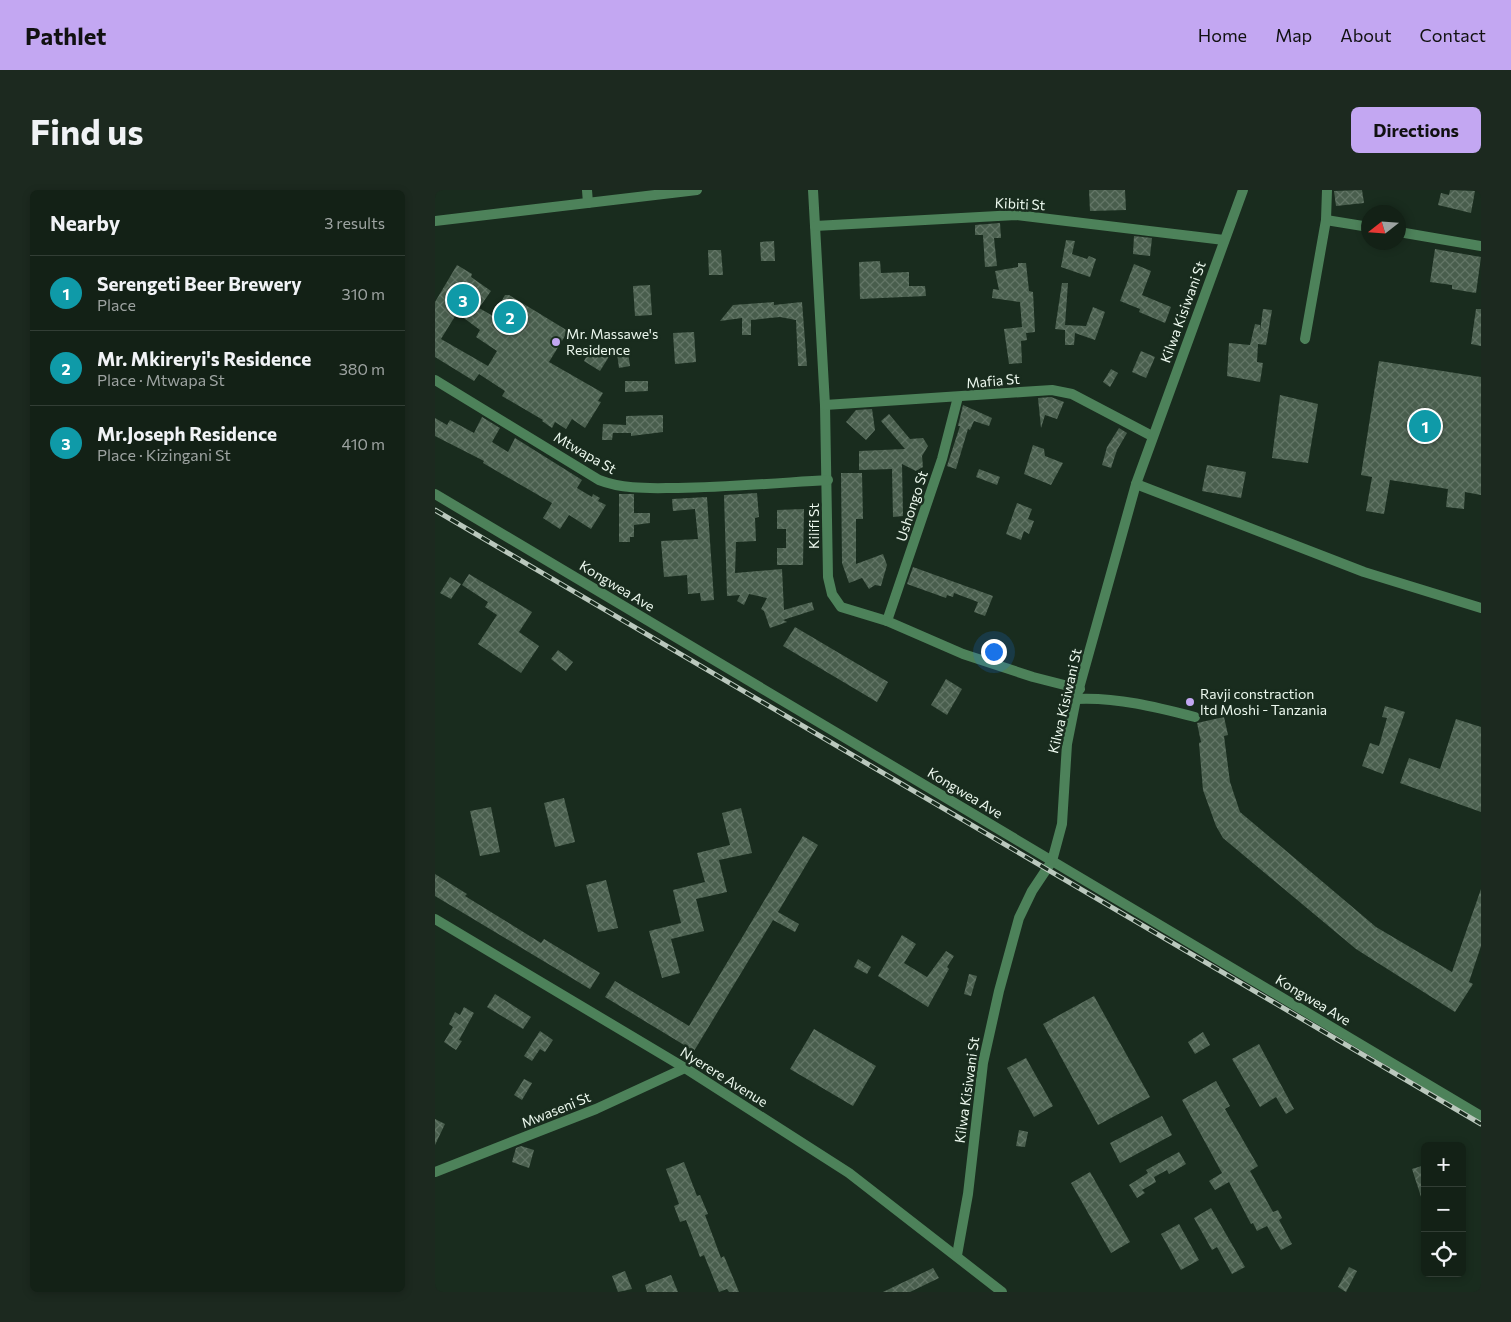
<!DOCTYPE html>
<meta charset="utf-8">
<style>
:root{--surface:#132116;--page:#1c291f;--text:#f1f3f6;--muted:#9da3a1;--line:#323e35;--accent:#c3a7f2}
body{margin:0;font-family:Commissioner,sans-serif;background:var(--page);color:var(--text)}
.controls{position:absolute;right:15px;bottom:15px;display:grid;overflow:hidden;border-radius:8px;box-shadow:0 2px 8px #0003}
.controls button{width:45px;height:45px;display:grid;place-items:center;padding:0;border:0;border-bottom:1px solid var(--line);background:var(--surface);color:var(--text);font:25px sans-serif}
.compass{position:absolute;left:926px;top:15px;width:45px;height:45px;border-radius:50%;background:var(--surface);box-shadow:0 2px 8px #0003;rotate:253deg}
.you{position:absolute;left:558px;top:461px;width:18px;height:18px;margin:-12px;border:4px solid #fff;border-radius:50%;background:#1a73e8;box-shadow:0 0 0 8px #1a73e833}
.badge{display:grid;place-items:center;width:32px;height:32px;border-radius:50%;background:var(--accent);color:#fff;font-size:16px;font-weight:700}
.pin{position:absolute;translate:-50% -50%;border:2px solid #fff;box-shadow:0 1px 5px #0006}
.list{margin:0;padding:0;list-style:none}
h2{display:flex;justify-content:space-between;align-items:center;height:65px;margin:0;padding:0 20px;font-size:21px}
h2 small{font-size:16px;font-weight:400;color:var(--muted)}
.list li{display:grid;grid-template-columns:32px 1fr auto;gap:15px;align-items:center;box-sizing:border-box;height:75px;padding:0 20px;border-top:1px solid var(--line)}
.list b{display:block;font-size:19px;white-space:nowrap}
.list p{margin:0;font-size:16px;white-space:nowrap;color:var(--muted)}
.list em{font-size:16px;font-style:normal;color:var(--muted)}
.icon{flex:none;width:28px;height:28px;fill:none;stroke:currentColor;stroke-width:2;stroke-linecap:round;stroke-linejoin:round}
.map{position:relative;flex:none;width:1046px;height:1102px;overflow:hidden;border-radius:8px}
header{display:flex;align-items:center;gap:30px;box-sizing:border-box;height:70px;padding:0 25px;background:var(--accent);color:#111}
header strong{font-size:24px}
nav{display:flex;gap:28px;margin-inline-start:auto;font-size:18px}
.intro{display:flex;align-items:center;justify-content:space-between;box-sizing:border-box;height:120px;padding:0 30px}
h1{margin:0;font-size:35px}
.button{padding:12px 22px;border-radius:8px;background:var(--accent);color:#111;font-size:18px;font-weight:700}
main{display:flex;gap:30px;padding:0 30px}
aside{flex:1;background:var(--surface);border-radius:8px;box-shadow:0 2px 8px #0003}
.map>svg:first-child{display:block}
.building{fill:url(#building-cross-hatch);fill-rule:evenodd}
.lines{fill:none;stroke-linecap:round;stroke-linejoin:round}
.minor{stroke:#4d825a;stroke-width:10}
.rail-casing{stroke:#bac8bd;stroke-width:5}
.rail{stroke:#192c1e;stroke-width:3;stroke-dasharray:9;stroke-linecap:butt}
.poi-dot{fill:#c3a7f2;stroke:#192c1e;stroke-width:2}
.labels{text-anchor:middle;stroke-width:5;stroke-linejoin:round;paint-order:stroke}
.street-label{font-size:14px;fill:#ecf8ee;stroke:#192c1e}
.poi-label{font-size:14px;fill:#ecf8ee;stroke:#192c1e;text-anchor:start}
</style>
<header>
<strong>Pathlet</strong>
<nav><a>Home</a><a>Map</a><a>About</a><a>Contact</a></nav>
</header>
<div class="intro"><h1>Find us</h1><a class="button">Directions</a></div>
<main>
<aside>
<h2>Nearby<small>3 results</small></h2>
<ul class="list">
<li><span class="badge" style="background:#0f9aa8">1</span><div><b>Serengeti Beer Brewery</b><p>Place</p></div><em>310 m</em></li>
<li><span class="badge" style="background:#0f9aa8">2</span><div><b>Mr. Mkireryi's Residence</b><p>Place · Mtwapa St</p></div><em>380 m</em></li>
<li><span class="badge" style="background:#0f9aa8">3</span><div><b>Mr.Joseph Residence</b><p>Place · Kizingani St</p></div><em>410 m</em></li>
</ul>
</aside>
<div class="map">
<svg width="1046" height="1102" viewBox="0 0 1046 1102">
<defs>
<pattern id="building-cross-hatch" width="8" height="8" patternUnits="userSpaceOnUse" patternTransform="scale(1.25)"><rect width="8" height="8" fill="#495e4d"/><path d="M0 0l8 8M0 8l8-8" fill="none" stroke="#637667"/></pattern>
</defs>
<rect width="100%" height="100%" fill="#192c1e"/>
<g class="building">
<polygon points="654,0 690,0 691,20 655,21"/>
<polygon points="927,0 929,13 901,16 899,1"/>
<polygon points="1015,0 1040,1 1036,23 1003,15 1006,3 1014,5"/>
<polygon points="565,33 566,48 559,48 562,76 550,77 548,45 540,45 540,35"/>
<polygon points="699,46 717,48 715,66 698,64"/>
<polygon points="631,50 640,51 637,64 652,69 654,66 661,69 655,87 626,77"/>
<polygon points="339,51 340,71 326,71 325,52"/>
<polygon points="1000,59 1046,67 1041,103 1017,99 1017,95 995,92"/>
<polygon points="273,60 286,60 288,85 274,85"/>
<polygon points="445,71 446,83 474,82 474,96 490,96 491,106 425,109 424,72"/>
<polygon points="583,73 591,73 594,101 598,102 600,142 591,143 592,150 586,151 587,173 574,174 569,139 587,137 585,112 557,108 558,99 564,100 560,81 583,77"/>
<polygon points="699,74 716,81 707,105 736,117 730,133 704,122 705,119 685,111"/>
<path d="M22,75L37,84L36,87L56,101L44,118L58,126L70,105H74L133,141L114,172L168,203L163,211L166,212L150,238L137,229L131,239L120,232L117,238L107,231L108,230L67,206L70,201L44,184L39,191L0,167V112ZM22,123L45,140L41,147L62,161L53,176L6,149Z"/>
<polygon points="627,93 633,93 630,135 651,136 658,117 670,122 660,150 640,143 639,155 630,155 630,140 620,139"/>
<polygon points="215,95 217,125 200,126 198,96"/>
<polygon points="339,112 339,115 367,112 372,176 363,176 361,130 345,127 316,130 316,145 307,145 307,128 285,131 298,115"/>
<polygon points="828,119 837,120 831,155 823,154 822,172 828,173 825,192 792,186 794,153 815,155 820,134 825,135 825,141"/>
<polygon points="1041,119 1046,119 1046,156 1036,154"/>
<polygon points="259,142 261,172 240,174 238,143"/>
<polygon points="158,155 175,165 165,181 149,171"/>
<polygon points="193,161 195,176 184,178 182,163"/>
<polygon points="706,161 720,167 711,188 697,182"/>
<polygon points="944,171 1046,187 1046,305 1030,302 1029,319 1011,317 1013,299 955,290 949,324 931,321 937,287 926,285"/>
<polygon points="676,179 683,183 675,197 668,192"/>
<polygon points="190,191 213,191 213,201 190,202"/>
<polygon points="845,205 883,214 873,273 837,268"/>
<polygon points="616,207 629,212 622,229 610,225 606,238 603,208"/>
<polygon points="528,215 557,228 554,236 539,231 535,240 533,239 521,279 512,276 525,236 523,236"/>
<polygon points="437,219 440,240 431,250 411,232 421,220"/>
<polygon points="454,224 475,249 488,248 493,256 487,266 488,277 481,281 467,274 468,326 458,327 457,279 424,280 424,261 470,259 446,231"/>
<polygon points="228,225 228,242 196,246 196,243 178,243 177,250 167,250 168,234 191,235 191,226"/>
<polygon points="47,227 65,238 57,252 73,262 80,248 147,290 142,298 157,307 158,304 165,308 163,311 171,315 156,339 134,325 125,339 108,328 117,313 48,273 49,271 0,246 0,228 12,235 15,230 39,243"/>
<polygon points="684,238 692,243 682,260 676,278 667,275 672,257"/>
<polygon points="598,255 609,259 610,266 628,273 616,295 589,284"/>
<polygon points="772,275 811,282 806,308 767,301"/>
<polygon points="544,279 565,287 562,295 541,287"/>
<polygon points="406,283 427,283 428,329 421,329 421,374 448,364 452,375 446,396 440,395 434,399 427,388 414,393 407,373"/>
<polygon points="322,303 324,327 320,328 321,351 301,352 300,383 347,379 349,420 377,412 379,420 348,430 352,432 335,438 329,421 326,419 332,408 314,404 309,415 302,411 305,405 292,406 289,305"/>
<polygon points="184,304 199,304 199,323 215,323 215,333 199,335 199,347 195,347 195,352 184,352"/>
<polygon points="272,307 279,410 266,411 265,403 253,404 252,385 229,387 226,351 263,349 260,319 238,321 237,309"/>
<polygon points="582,313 597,319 593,329 599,331 594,344 589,341 586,350 571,344"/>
<polygon points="369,319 368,375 342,375 342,358 351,358 351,339 342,339 342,320"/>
<polygon points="478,377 558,406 550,426 539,422 543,412 519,403 518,407 512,405 511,408 472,394"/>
<polygon points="34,384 97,422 84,442 104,456 86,483 43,454 62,425 50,417 53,412 27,395"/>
<polygon points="15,387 26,394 16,409 5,403"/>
<polygon points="360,437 453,492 442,512 348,456"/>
<polygon points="123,460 138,472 131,481 116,469"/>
<polygon points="511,489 527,499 512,525 496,515"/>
<polygon points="950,516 970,522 948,584 927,576 935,553 944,556 952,528 947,527"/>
<polygon points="789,527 793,545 789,546 795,592 805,622 941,737 1017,782 1046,699 1046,756 1034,792 1038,794 1020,822 921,759 788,648 781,636 768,600 764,553 766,552 762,533"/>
<polygon points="1021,529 1046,537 1046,622 965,593 974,568 1005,579"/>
<polygon points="129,608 140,652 120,657 109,613"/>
<polygon points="56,617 65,662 45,666 35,621"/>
<polygon points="306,618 317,663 284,670 292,702 261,709 269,741 236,749 245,783 227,788 214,741 246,733 238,700 270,692 262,663 295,655 287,623"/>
<polygon points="368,646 383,655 343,722 364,734 360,742 338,730 259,861 170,807 180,791 254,836"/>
<polygon points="0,684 32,704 30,706 106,753 109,749 165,783 155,799 0,706"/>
<polygon points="171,690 183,738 163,742 151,695"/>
<polygon points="467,745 481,754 469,773 492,787 511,761 519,766 512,777 514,779 493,817 443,786"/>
<polygon points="423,769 436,777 432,784 419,777"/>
<polygon points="534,784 542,786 536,806 529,804"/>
<polygon points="60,804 96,827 88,839 52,817"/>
<polygon points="659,806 715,907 663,935 608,834"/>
<polygon points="29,817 39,823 24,850 27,851 21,860 9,852 18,837 14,834 20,822 25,825"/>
<polygon points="379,839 441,876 418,916 355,879"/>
<polygon points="105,841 118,850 110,862 105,859 97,871 89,866"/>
<polygon points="768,842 775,855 760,864 753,852"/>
<polygon points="824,854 859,919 851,924 841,907 825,917 797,869"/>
<polygon points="591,868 618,916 599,927 572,878"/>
<polygon points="89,889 97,893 87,910 79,905"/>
<polygon points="781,891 795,916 790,919 823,976 815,981 838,1022 843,1020 847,1028 844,1030 857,1054 846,1060 832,1036 822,1041 818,1033 816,1034 794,992 780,1000 774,991 787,983 747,910"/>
<polygon points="727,926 737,945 685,973 675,953"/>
<polygon points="0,929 10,934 0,955"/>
<polygon points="584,940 593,942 590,957 581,956"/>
<polygon points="86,956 99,960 94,978 77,972 81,958"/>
<polygon points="744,962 751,974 734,984 732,980 719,987 721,992 707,1000 710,1003 702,1008 694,995 713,983 711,980"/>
<polygon points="249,972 262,1006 265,1005 273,1024 270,1025 286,1068 289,1066 304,1102 294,1102 292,1099 284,1102 269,1065 265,1067 251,1030 245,1032 239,1016 244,1014 231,979"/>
<polygon points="990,975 990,1013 988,1013 977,979"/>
<polygon points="655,982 695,1052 676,1063 636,993"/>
<polygon points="776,1018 810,1077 797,1084 782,1057 777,1060 759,1028"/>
<polygon points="744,1034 764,1070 746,1080 726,1044"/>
<polygon points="914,1077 922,1081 911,1102 903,1097"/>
<polygon points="498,1078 504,1088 475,1102 448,1102"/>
<polygon points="190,1081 197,1099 183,1102 177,1086"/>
<polygon points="236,1085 243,1102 212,1102 210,1095"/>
</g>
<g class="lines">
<g class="minor">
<polyline points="152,0 153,13"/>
<polyline points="378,0 390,215 393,387 397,404 406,417 452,431 528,464 598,487 645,499"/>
<polyline points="891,30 934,37"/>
<polyline points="0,31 262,0"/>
<polyline points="380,36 581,25 789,50"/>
<polyline points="964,42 1046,56"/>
<polyline points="870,149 891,30 892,0"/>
<path d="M0,190L164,290C190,300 216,298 243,298C293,297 343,293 393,290"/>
<polyline points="390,215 617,200 637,204 717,246"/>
<polyline points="701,294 929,382 1046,418"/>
<polyline points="0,304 1046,926"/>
<polyline points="452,431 507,269 523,207"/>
<path d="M641,509C682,507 721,517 760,527"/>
<polyline points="0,729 250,878 414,983 567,1102"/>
<polyline points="0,982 161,919 250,878"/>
<polyline points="522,1065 533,1004 548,873 564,801 584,728 597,701 617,671 627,634 632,554 641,509 701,294 808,0"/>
</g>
<defs>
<polyline id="rail" points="0,320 1046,934"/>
</defs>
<use href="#rail" class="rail-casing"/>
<use href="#rail" class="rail"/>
</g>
<g class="poi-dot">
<circle cx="121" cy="152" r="5"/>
<circle cx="755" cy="512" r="5"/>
</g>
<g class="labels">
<g class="street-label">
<text transform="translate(585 14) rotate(3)" y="5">Kibiti St</text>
<text transform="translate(748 122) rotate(-70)" y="5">Kilwa Kisiwani St</text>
<text transform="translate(558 191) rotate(-5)" y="5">Mafia St</text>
<text transform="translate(150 263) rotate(30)" y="5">Mtwapa St</text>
<text transform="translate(477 316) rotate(-72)" y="5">Ushongo St</text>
<text transform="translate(379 336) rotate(-90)" y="5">Kilifi St</text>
<text transform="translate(182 396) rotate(31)" y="5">Kongwea Ave</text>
<text transform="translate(630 511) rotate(-77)" y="5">Kilwa Kisiwani St</text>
<text transform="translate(530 603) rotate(31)" y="5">Kongwea Ave</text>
<text transform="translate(878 810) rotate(31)" y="5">Kongwea Ave</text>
<text transform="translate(289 887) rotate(32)" y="5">Nyerere Avenue</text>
<text transform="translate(532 900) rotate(-82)" y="5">Kilwa Kisiwani St</text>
<text transform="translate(121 920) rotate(-22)" y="5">Mwaseni St</text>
</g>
<g class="poi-label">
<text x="131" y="149">Mr. Massawe's<tspan x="131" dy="16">Residence</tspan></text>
<text x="765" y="509">Ravji constraction<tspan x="765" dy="16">ltd Moshi - Tanzania</tspan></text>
</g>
</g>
</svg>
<div class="controls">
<button>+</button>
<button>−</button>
<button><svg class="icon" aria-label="locate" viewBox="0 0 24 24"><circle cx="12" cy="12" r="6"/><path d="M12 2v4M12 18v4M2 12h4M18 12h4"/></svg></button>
</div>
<svg class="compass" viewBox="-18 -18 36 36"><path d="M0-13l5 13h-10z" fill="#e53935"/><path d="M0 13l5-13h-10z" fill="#9da3a1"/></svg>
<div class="you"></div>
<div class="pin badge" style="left:990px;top:236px;background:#0f9aa8">1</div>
<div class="pin badge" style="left:75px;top:127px;background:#0f9aa8">2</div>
<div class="pin badge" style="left:28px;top:110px;background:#0f9aa8">3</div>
</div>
</main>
